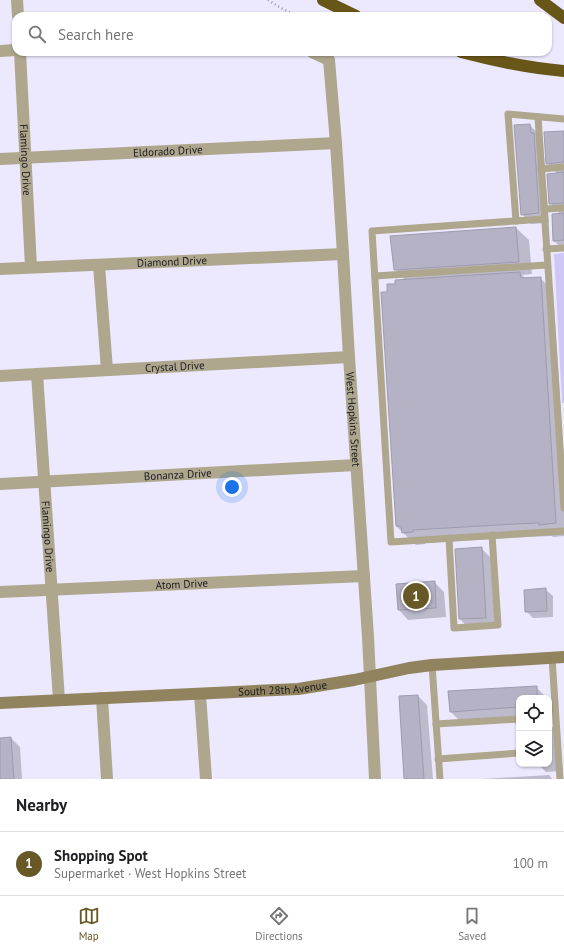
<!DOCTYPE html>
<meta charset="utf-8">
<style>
:root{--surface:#fff;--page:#f6f6f6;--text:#202124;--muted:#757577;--line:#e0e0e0;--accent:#685826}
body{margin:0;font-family:"PT Sans",sans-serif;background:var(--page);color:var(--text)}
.controls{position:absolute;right:12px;bottom:12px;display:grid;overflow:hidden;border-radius:8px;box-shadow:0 1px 3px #0004}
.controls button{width:36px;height:36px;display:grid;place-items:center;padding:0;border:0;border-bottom:1px solid var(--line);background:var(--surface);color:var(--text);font:20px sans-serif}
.you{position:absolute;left:232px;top:487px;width:14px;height:14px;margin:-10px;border:3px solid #fff;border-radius:50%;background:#1a73e8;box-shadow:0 0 0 6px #1a73e833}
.badge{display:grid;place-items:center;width:26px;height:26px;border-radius:50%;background:var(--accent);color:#fff;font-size:13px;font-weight:700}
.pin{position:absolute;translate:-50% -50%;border:2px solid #fff;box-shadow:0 1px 4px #0006}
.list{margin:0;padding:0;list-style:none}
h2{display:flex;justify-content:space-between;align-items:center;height:52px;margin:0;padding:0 16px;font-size:17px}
h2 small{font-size:13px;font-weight:400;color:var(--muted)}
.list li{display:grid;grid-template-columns:26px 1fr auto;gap:12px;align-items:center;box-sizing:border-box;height:64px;padding:0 16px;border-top:1px solid var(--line)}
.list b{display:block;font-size:15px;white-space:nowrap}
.list p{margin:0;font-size:13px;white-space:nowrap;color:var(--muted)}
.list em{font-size:13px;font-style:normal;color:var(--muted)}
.icon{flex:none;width:22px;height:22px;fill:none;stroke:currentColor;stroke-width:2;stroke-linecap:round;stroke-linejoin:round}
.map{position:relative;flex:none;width:564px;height:779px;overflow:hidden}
.search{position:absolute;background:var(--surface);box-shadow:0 1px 3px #0004;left:12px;right:12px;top:12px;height:44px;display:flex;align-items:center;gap:10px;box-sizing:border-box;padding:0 14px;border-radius:12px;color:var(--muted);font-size:15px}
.sheet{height:116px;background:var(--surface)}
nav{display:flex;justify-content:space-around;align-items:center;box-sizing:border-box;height:56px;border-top:1px solid var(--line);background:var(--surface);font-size:11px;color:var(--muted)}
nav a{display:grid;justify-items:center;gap:2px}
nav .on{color:var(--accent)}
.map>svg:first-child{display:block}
.green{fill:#cfc8f6}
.shadow{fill:#0003}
.building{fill:#b5b2c5;stroke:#9e9bae}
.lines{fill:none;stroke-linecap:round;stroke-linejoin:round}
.path{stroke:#9896a6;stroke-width:2.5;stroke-dasharray:1 3;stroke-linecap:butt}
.service{stroke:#aea68d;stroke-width:7}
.minor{stroke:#aea68d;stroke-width:12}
.secondary{stroke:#90835e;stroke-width:12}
.motorway{stroke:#685518;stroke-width:12}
.labels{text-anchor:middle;stroke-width:4;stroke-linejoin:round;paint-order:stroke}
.street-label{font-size:11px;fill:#1a1920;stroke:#fff}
</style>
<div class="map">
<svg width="564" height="779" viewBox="0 0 564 779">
<rect width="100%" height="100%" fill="#ece9fe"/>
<polygon class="green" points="564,253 564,403 562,403 554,254"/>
<g class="shadow">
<polygon points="530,125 539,135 540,140 543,144 549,223 531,224 522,214"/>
<polygon points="564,132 564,250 554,241 560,214 550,203 558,174 547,163"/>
<polygon points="516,228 529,240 532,274 522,275 526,279 540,278 553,290 564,460 564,536 553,537 552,536 528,537 425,543 425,544 416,545 396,526 383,293 388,293 396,284 405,280 395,269 392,237"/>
<polygon points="481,548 491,558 495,627 469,629 460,619"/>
<polygon points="434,582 444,592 446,617 408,620 399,610"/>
<polygon points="546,590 553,596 553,617 533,618 526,611"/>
<polygon points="536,687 546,697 546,698 519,698 519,718 460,721 451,712"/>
<polygon points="418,696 427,705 433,779 405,779"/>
<polygon points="549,726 551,726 558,732 560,771 546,772 540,766 540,764 549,764"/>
<polygon points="11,738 20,747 22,779 0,779 0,739"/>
<polygon points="549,775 552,779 482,779"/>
</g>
<g class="building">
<polygon points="530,124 531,133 534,133 539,213 521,215 514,125"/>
<polygon points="564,131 564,162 546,164 544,132"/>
<polygon points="564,172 564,203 549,204 547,174"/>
<polygon points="564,213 564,240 553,241 552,214"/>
<polygon points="516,227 519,262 394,270 390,236"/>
<polygon points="520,272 521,278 541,277 556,523 539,525 539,523 515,524 413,530 413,532 402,533 401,526 396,526 381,292 387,292 387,284 395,284 395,280"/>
<polygon points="482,547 486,618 459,619 455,549"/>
<polygon points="435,581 436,608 398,610 396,584"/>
<polygon points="546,588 547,611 525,612 524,590"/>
<polygon points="537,686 537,698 519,698 519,707 450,712 448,691"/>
<polygon points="418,695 424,779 404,779 399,696"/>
<polygon points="11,737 14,779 0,779 0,738"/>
</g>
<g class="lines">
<polyline class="path" points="268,0 281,8 297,16"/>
<g class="service">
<polyline points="538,117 564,508"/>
<polyline points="541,169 564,167"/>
<polyline points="544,209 564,208"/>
<polyline points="544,219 372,231 391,542 564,531"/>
<polyline points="516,221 508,114 564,119"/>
<polyline points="546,249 564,248"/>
<polyline points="375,276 547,265"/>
<polyline points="449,538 454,628 498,625 492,535"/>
<polyline points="552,658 560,779"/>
<polyline points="432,665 440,779"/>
<polyline points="436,724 519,719 519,723"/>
<polyline points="438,759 519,753"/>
</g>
<g class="minor">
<polyline points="17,0 18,16"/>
<polyline points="0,51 16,50"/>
<path id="s1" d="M20,52L31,267"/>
<path id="s2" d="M312,52L329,60L336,143L343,254L349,357L368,637L375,779"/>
<path id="s3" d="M0,159L336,143"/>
<polyline points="99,265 107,370"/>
<path id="s4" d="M0,269L343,254"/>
<path id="s5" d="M37,374L59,700"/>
<path id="s6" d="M0,376L349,357"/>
<path id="s7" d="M0,484L356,465"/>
<path id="s8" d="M0,592L364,576"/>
<polyline points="200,694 206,779"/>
<polyline points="102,698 107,779"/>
</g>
<path class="secondary" id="s9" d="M0,703L298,689L354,680L409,668L432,665L564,657"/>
<g class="motorway">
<polyline points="323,0 356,16"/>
<polyline points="540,0 564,18"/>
<path d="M461,52C495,61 530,68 564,71"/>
</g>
</g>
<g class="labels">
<g class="street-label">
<text dy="4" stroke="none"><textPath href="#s3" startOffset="168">Eldorado Drive</textPath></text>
<text dy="4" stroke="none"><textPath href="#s1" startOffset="108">Flamingo Drive</textPath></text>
<text dy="4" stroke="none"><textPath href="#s4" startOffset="172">Diamond Drive</textPath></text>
<text dy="4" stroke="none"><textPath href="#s6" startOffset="175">Crystal Drive</textPath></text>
<text dy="4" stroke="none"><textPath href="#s2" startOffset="379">West Hopkins Street</textPath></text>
<text dy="4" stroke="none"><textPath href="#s7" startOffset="178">Bonanza Drive</textPath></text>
<text dy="4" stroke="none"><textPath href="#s5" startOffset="163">Flamingo Drive</textPath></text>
<text dy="4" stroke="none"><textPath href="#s8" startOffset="182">Atom Drive</textPath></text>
<text dy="4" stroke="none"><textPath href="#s9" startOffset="283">South 28th Avenue</textPath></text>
</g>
</g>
</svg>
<div class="controls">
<button><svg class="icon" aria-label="locate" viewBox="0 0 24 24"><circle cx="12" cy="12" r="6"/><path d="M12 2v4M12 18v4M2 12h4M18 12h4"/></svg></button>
<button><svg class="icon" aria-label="layers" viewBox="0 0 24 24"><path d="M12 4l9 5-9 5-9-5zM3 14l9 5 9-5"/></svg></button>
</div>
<div class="you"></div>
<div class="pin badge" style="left:416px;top:596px">1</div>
<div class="search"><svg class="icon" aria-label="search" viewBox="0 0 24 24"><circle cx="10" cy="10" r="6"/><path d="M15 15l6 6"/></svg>Search here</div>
</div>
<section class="sheet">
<h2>Nearby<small></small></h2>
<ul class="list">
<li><span class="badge">1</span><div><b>Shopping Spot</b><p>Supermarket · West Hopkins Street</p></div><em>100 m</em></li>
</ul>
</section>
<nav>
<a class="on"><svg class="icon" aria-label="map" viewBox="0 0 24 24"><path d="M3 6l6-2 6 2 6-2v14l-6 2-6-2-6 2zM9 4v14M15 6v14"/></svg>Map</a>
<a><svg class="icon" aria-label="directions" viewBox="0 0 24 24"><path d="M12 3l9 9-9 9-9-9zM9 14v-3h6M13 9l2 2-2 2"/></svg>Directions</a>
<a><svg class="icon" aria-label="saved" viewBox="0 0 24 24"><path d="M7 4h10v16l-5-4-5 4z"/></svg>Saved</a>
</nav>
